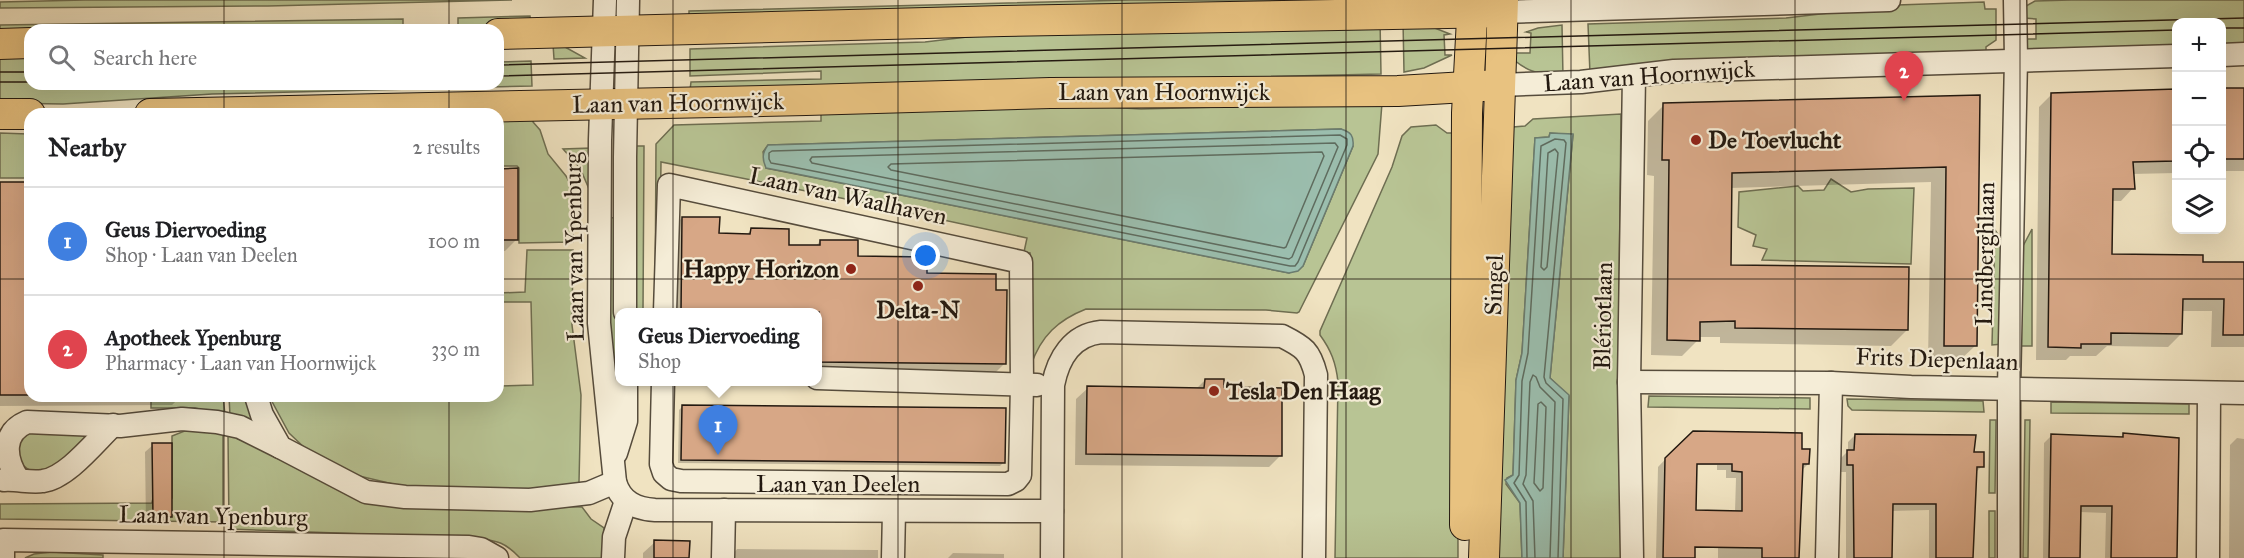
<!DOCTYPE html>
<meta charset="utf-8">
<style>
:root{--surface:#fff;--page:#f2f2f2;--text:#202124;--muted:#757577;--line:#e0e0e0;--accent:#8f2418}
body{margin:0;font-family:"IM FELL Great Primer",serif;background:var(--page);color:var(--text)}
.controls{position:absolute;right:18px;top:18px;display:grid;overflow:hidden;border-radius:12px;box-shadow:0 6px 24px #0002}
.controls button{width:54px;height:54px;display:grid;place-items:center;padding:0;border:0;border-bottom:2px solid var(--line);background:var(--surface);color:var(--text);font:30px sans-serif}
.you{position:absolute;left:926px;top:256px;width:21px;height:21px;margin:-15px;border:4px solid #fff;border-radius:50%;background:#1a73e8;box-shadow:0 0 0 9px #1a73e833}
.badge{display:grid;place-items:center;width:39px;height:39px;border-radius:50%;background:var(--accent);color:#fff;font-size:20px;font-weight:700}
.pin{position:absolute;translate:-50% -50px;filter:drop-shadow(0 2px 3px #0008)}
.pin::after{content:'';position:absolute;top:32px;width:21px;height:18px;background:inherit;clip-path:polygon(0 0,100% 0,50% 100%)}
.popup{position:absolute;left:615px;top:308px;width:207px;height:78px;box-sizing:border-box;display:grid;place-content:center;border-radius:12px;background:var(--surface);filter:drop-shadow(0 2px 4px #0005);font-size:20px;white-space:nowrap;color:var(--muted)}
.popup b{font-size:22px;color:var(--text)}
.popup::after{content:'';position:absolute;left:50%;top:100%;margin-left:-12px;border:12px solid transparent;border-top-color:var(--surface)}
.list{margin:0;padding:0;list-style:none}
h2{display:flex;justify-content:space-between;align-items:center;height:78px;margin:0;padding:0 24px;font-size:26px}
h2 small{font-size:20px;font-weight:400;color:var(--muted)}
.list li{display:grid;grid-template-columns:39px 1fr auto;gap:18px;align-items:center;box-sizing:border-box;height:108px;padding:0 24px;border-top:2px solid var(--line)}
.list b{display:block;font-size:22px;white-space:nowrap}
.list p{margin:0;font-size:20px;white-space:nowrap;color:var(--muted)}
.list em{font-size:20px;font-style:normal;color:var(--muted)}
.icon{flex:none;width:33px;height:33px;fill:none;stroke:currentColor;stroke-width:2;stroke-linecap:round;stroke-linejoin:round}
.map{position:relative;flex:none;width:2244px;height:558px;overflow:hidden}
.search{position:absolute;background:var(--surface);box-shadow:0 6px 24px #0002;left:24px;top:24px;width:480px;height:66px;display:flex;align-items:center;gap:15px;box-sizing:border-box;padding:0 21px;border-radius:18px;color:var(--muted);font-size:22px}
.panel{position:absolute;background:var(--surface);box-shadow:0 6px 24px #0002;left:24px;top:108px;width:480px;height:294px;border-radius:18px}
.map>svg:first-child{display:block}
.green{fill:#b8c494;stroke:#6e6e52;stroke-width:1.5;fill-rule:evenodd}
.water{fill:#9bbeae;stroke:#6b7c6f;stroke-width:1.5}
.shadow{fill:#0003}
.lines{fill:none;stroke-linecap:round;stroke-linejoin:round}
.shore{stroke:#5f6c5f;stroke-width:1.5}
.building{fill:#d7a786;stroke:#231910;stroke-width:1.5;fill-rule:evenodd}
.minor-casing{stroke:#564c3c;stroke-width:25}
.major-casing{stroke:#231910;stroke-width:32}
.minor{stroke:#f5edd7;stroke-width:22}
.major{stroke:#e8c280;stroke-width:30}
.tram{stroke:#231910;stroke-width:1.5}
.grid{fill:none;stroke:#231910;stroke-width:1.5;stroke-opacity:0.55}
.poi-dot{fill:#8f2418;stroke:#f5edd7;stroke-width:2}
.labels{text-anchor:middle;stroke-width:4.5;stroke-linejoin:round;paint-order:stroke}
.street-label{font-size:24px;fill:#231910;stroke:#f5edd7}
.poi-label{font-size:24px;font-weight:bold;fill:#231910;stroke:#f5edd7;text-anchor:start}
</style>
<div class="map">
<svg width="2244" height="558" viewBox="0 0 2244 558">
<rect width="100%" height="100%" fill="#f0e3c1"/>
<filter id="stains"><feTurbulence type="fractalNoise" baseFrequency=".00333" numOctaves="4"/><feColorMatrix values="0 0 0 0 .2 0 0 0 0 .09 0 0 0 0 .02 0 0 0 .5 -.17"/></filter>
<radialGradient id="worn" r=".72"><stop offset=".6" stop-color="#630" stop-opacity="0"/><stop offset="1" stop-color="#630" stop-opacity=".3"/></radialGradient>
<g class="green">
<polygon points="85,0 512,0 268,6 0,8 0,2"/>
<polygon points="1130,0 1353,0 689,20 689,11"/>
<polygon points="2071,0 2244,0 2244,49 2222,49 2222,22 2176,22 2176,51 2028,51 2025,39 2036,39 2036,19 2024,18 2026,6 2035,1"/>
<polygon points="1984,2 1985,9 1996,9 1996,40 1986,47 1986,56 1590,74 1588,24 1786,18 1897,5"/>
<polygon points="530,16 531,23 458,26 458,18"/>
<polygon points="403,19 403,27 282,30 30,30 0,33 0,25"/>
<polygon points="1380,20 1381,74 690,90 691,82 821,79 821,71 690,76 690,49 925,42 1034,29"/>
<polygon points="1403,21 1427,25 1450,34 1444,35 1445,55 1452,55 1424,68 1404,72"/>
<path d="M1562,25L1563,77C1540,75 1523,71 1507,53H1530L1531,33L1526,32L1538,28Z"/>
<polygon points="553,44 565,47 585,58 554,59"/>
<polygon points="0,52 30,52 30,84 498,84 498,62 531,61 532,86 212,94 63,104 0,103"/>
<path d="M1035,103L1141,109L1382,103L1378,154L1299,312L1297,313L1266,310L1086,309C1058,320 1041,336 1031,365L1029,360L1030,253L1024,252L1027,238L841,198L661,162L659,312H655L656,144L674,125L821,121V108ZM1341,129L1353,146L1303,266L1289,273L766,168L763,152L768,145Z"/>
<polygon points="1621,114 1618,382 1622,558 1563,558 1569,396 1550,378 1573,135 1550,133 1549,137 1535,138 1522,353 1516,380 1513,475 1507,478 1506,484 1520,503 1522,558 1489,558 1513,127 1525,126 1533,119"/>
<polygon points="533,115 533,122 540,130 548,154 566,176 573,188 573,242 519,243 519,168 517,166 498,166 498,116"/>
<polygon points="29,123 30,178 0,178 0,133 28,134"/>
<path d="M1436,125L1447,133H1457L1458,558H1335L1338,382C1336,363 1331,350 1320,335V331L1392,167L1402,136L1411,127Z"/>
<polygon points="635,146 644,146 643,312 633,312"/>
<polygon points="591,148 589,189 580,168 563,149"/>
<polygon points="1831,179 1851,192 1868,189 1914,188 1911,264 1762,260 1767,249 1753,246 1756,235 1738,227 1739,192 1798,186 1803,191 1824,190"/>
<path d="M606,217L614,218C613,276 619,334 619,392L611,369Z"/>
<polygon points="2032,229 2032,346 2020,346 2022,248"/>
<polygon points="1995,230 2006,247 2003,344 1992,345"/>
<polygon points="527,250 573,250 572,325 581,395 579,482 570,489 410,488 355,475 308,451 289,433 269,396 498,396 498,386 533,385 531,302 498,302 498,293 525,292"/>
<polygon points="151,396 223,396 225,415 195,408 151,408"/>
<polygon points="229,396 251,396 263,423 230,416"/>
<polygon points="1649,396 1810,398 1810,409 1648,407"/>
<polygon points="1847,399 1983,401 1984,412 1852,410 1848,406"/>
<polygon points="2051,402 2189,404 2189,414 2051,413"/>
<polygon points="1990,420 1996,420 1995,493 1989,493"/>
<polygon points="2025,420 2030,420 2028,558 2023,558"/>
<path d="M93,429C79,443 46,487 24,466C20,462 18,454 16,449L23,435L38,430Z"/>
<polygon points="187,430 223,434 223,522 0,519 0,504 152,503 153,498 172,498 172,436"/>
<path d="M228,434L374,502L582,507L591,519L604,528L603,558H520C504,541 497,541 475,538L229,529Z"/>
<rect x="1989" y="511" width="6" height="47"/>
<polygon points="52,552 103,555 103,558 25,558 34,554"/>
</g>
<g class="water">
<path d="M1341,129C1351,132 1354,136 1353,146L1303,266L1298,271L1289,273L787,172L766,168C762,159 762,153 768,145Z"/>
<polygon points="1550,133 1573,134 1550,378 1569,395 1563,558 1522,558 1520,503 1505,480 1513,475 1516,380 1522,353 1535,138 1549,137"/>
</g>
<g class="shadow">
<polygon points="2244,89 2244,171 2222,171 2222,90"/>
<polygon points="2176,91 2176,173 2132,174 2133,188 2121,201 2111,201 2110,255 2201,263 2244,264 2244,347 2211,347 2212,311 2181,311 2181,334 2168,347 2107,346 2096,356 2070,356 2066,360 2036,360 2039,107 2052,94"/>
<polygon points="1979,96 1975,346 1959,361 1928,361 1931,182 1730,188 1729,266 1907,330 1891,346 1720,343 1720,337 1698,337 1698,340 1682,356 1651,355 1654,176 1647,175 1648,121 1664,105"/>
<polygon points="498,170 517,239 505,251 498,251"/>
<polygon points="0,184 30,184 30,396 181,396 172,405 0,406"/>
<polygon points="682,218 718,235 745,236 751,230 787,247 815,247 820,241 856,258 925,275 1005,363 986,382 817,381 817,312 663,312 663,237"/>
<polygon points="1205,380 1223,389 1280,456 1269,467 1075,465 1076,399 1088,388 1196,389"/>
<polygon points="682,407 1004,462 1000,466 678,463 679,410"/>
<polygon points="1855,435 1972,453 1982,466 1975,473 1973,558 1929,558 1929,510 1891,511 1890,558 1846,558 1846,472 1840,472 1840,459 1848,451 1848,442"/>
<polygon points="2124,435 2175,558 2105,558 2106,513 2080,512 2079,558 2043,558 2044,443 2051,436 2119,439"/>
<polygon points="2237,438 2244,439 2244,558 2229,558 2230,445"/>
<polygon points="153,445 170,516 163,524 146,524 145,452"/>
<polygon points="1678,446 1800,451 1808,464 1802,470 1798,558 1718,558 1718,519 1735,512 1736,478 1726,478 1726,470 1717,470 1717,465 1695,465 1693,558 1656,558 1658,467"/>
<polygon points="655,542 688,558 643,558 643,553"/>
<polygon points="737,549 878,550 878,558 730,558"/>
<polygon points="953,553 1004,554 1004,558 948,558"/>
</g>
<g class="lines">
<g class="shore">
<polygon points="1340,135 1347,139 1347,145 1298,262 1295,266 1290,266 788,166 771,163 769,159 769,153 772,151"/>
<polygon points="1335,143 1338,147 1292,257 1289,259 812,163 810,160 812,157"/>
<polygon points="1555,149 1558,153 1547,267 1544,270 1541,267 1548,153"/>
<polygon points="1322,152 1324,156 1286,247 1284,248 891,170 888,167 891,164"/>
<polygon points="1541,402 1546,407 1543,488 1540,491 1534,483 1538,404"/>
<polyline points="1527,558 1526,502 1514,483 1519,475 1522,381 1528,353 1541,146 1555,139 1564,140 1566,143 1544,377 1546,383 1563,399 1558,558"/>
<polyline points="1535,558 1533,501 1523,484 1526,475 1530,382 1533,375 1536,377 1540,387 1555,402 1550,558"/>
</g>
</g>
<g class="building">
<rect x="2222" y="88" width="22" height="71"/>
<polygon points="2176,89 2176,161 2133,162 2135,189 2113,189 2112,254 2203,255 2203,262 2244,262 2244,335 2223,335 2224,299 2183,299 2182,334 2111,333 2111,344 2081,344 2081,348 2048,347 2051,93"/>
<polygon points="1980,95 1977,346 1944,346 1946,167 1732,173 1731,265 1909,267 1908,330 1735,328 1735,321 1700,322 1700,341 1667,340 1669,160 1662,160 1663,103"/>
<polygon points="518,168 518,240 498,240 498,169"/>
<rect x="0" y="182" width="30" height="213"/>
<polygon points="682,217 720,217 719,233 750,234 751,228 789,229 789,245 820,245 820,240 858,240 858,256 927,257 927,273 996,274 996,290 1007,290 1006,364 819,362 819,312 681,312"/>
<polygon points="1205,379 1224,379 1224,387 1282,388 1282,456 1086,454 1087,386 1204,388"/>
<polygon points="682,405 1006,408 1005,463 681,460"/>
<path d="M1693,431L1802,433V449H1810L1809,464H1803L1799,558H1762V548L1695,547V558H1663L1665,458ZM1697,464H1732V471L1742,472V511L1696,510Z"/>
<polygon points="2123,433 2179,438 2177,558 2111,558 2112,506 2081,506 2080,558 2049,558 2051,434 2123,437"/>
<polygon points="1855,434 1976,435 1974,452 1984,452 1984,467 1977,467 1973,558 1936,558 1936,504 1893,504 1892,558 1854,558 1853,465 1847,465 1847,450 1854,450"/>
<polygon points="152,443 172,443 172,517 153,517"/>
<polygon points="654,540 690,541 689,558 654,558"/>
</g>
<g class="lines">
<defs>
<g id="minor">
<path d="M605,0L600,140L599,323L615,482C621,502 636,509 655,510L1052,511"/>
<polyline points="1502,12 1889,0"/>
<polyline points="2222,55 2244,54"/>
<polyline points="1500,85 1581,82 1674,71 2176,56"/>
<polyline points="625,312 625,157 628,0"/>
<polyline points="817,378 1037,385"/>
<polyline points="663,382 661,464 664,473 671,479 681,481 1008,484 1016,480 1020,475 1022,385 1021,262 669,185 665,312"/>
<polyline points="1629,382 1831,383 1911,387 2244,393"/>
<polyline points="256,396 262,415 280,447 366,492 405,497 530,500 589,493 615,482"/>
<polyline points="616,453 626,421 626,382"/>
<path d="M18,479C5,459 1,433 27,422L120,426L182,419L217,422L240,427L280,447"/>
<path d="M4,480C17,479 31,483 43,481C67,478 95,442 113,425"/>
<polyline points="3,558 3,540 469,547 481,549 497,558"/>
<polyline points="613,558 614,537 626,501"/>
<polyline points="723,558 724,510"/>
<polyline points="893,558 894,511"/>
<path d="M1052,558L1053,385C1058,359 1072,335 1101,332L1282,336C1304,347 1310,351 1316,375L1314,558"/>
<polyline points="1632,558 1629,382 1634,76"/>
<polyline points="1827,558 1831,383"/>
<polyline points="2009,558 2009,388 2016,59 2015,0"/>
<polyline points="2208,558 2209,393"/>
</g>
<g id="major">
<polyline points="498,34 1003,21 1502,12"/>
<polyline points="0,44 30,43"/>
<polyline points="0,114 30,114"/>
<polyline points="150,114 806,100 1050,93 1398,91 1500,85"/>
<polyline points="1465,525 1467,113 1473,0"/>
<polyline points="1484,558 1503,0"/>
</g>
</defs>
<use href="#minor" class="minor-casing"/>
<use href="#major" class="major-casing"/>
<use href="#minor" class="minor"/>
<use href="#major" class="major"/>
<g class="tram">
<polyline points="2222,28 2244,28"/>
<polyline points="498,65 2244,18"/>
<polyline points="0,72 30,72"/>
<polyline points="498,76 2176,30"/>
<polyline points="0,82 30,82"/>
</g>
</g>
<path class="grid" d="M224,0V30M449,0V30M673,0V558M898,0V558M1122,0V558M1346,0V558M1571,0V558M1795,0V558M2020,0V558M224,84V114M449,84V114M0,279H30M498,279H2244M224,396V558M449,396V558"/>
<g class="poi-dot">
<circle cx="1696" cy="140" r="6"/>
<circle cx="851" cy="269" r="6"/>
<circle cx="918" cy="286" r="6"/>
<circle cx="1214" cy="391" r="6"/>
</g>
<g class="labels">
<g class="street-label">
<text transform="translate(1649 76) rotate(-4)" y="8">Laan van Hoornwijck</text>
<text x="1164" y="100">Laan van Hoornwijck</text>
<text transform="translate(678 103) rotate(-1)" y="8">Laan van Hoornwijck</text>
<text transform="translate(848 196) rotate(12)" y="8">Laan van Waalhaven</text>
<text transform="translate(574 247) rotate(-91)" y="8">Laan van Ypenburg</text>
<text transform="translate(1985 254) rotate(-89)" y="8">Lindberghlaan</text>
<text transform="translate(1494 285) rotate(-88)" y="8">Singel</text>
<text transform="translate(1603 316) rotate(-89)" y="8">Blériotlaan</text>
<text transform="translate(1937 359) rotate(2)" y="8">Frits Diepenlaan</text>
<text x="838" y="492">Laan van Deelen</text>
<text transform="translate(213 516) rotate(1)" y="8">Laan van Ypenburg</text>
</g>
<g class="poi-label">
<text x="1708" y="148">De Toevlucht</text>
<text x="839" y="277" text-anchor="end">Happy Horizon</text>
<text x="918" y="318" text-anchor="middle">Delta-N</text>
<text x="1226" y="399">Tesla Den Haag</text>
</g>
</g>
<rect width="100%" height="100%" filter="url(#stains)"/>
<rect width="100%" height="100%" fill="url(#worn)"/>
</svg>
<div class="controls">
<button>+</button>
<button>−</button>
<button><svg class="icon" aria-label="locate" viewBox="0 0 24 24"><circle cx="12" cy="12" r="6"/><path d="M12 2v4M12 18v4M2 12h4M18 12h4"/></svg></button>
<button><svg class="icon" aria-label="layers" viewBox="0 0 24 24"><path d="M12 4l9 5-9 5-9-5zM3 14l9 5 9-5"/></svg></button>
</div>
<div class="you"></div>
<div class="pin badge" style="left:718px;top:455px;background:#3f7fe0">1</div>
<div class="popup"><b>Geus Diervoeding</b>Shop</div>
<div class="pin badge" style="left:1904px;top:101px;background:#e0444e">2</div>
<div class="search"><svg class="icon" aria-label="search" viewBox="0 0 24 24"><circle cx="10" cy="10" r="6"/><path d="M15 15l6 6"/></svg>Search here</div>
<section class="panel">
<h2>Nearby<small>2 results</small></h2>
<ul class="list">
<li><span class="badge" style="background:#3f7fe0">1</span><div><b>Geus Diervoeding</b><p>Shop · Laan van Deelen</p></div><em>100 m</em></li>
<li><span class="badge" style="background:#e0444e">2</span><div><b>Apotheek Ypenburg</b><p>Pharmacy · Laan van Hoornwijck</p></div><em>330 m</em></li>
</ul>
</section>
</div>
